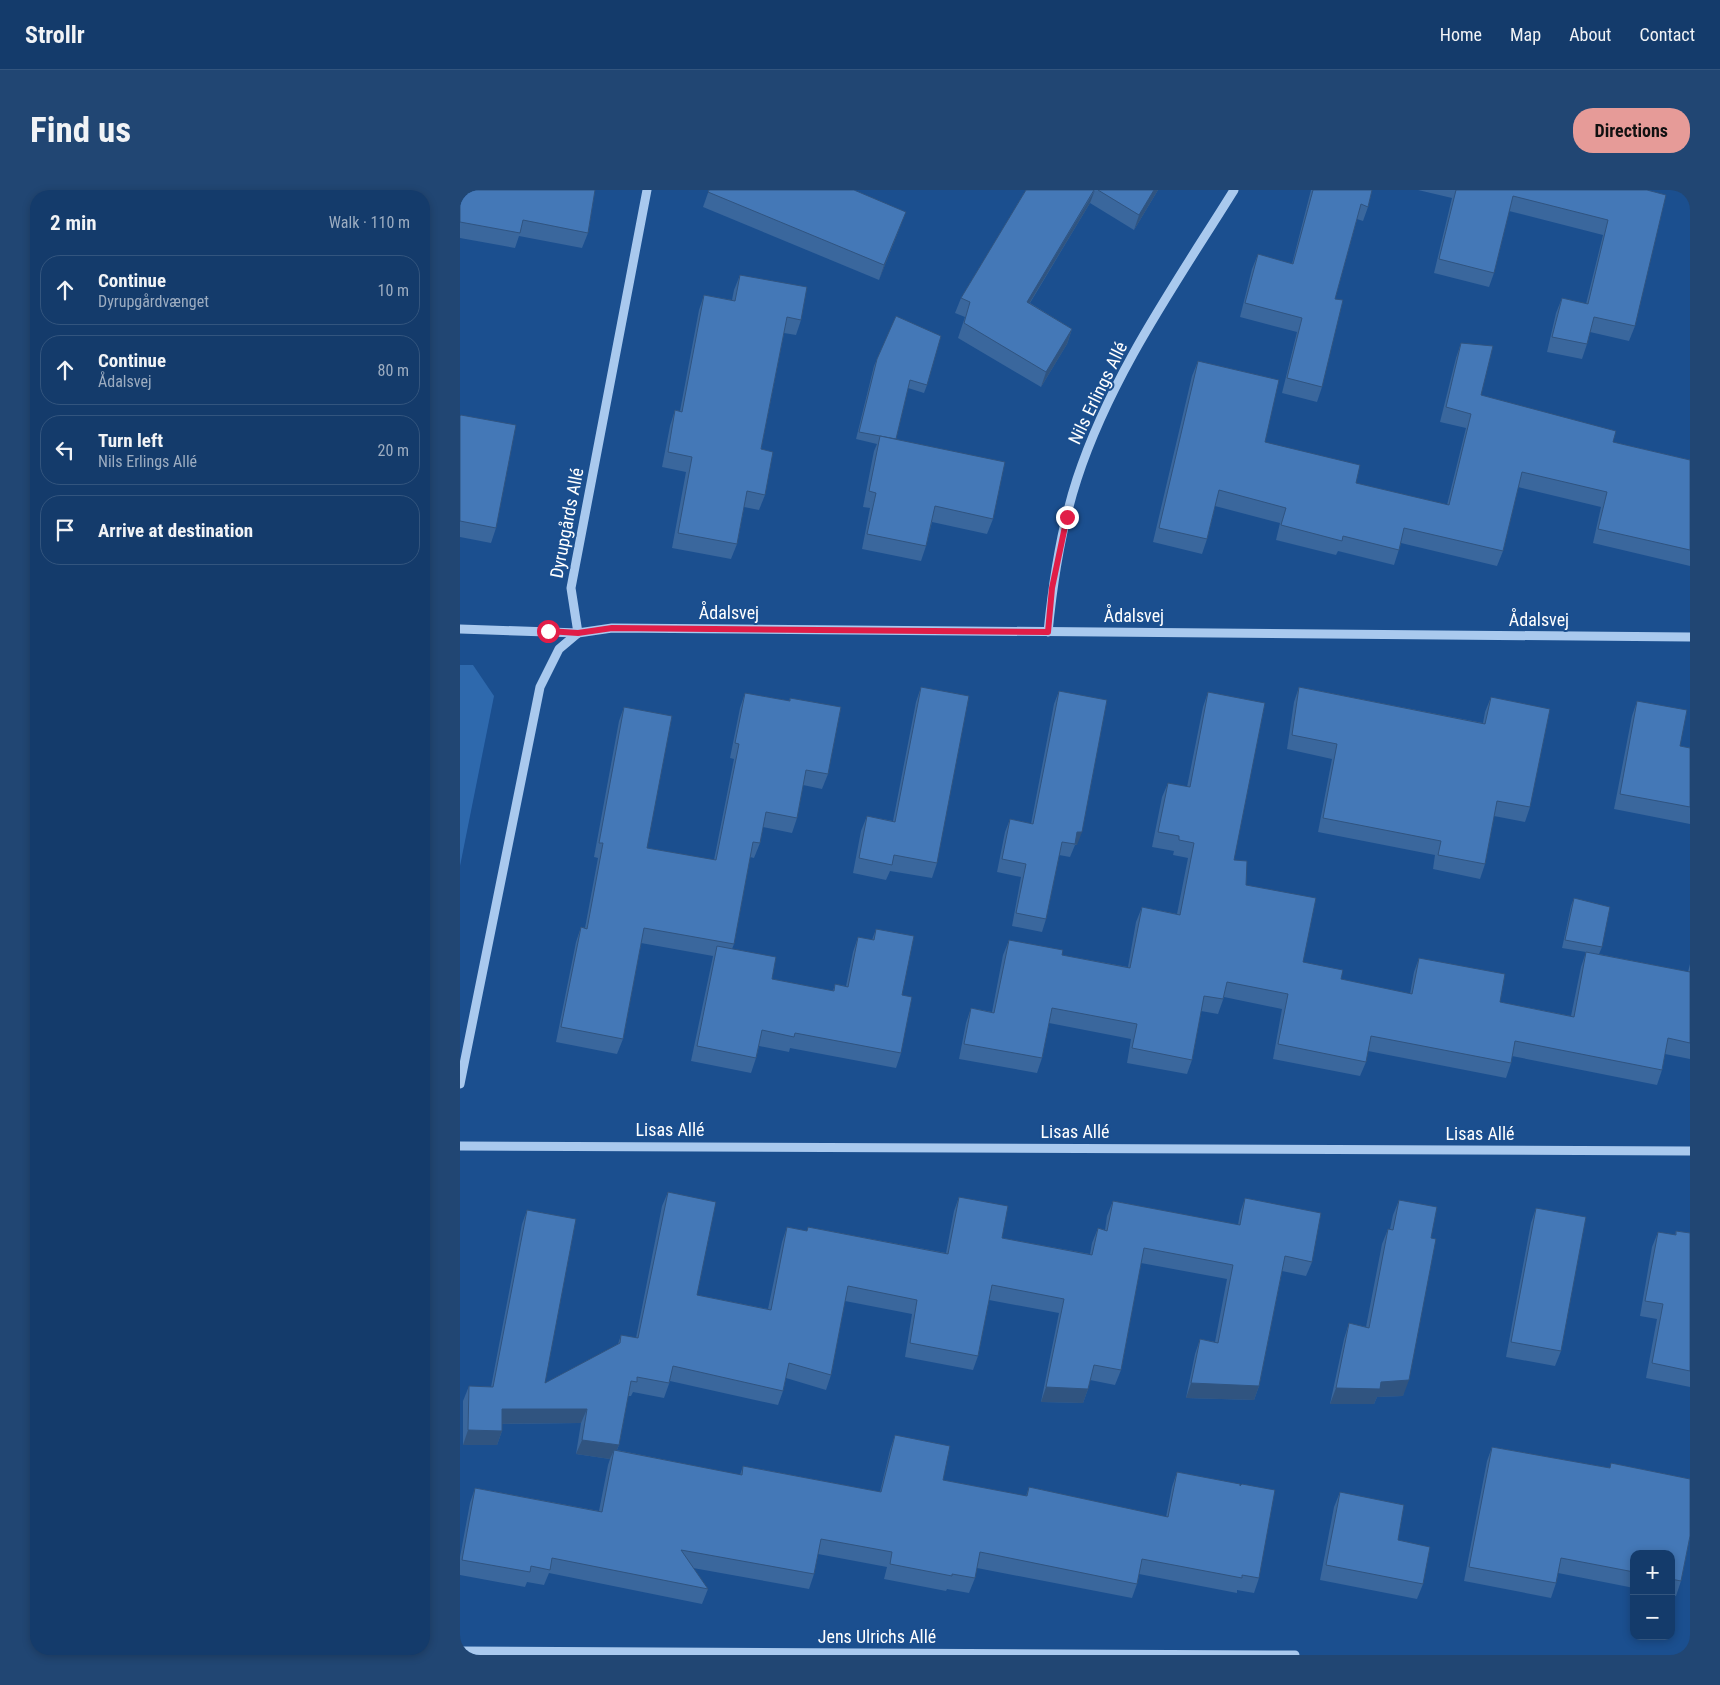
<!DOCTYPE html>
<meta charset="utf-8">
<style>
:root{--surface:#143b6b;--page:#214673;--text:#f1f3f6;--muted:#9dadc1;--line:#33557e;--accent:#e69b98}
body{margin:0;font-family:"Roboto Condensed",sans-serif;background:var(--page);color:var(--text)}
.controls{position:absolute;right:15px;bottom:15px;display:grid;overflow:hidden;border-radius:10px;box-shadow:0 2px 8px #0003}
.controls button{width:45px;height:45px;display:grid;place-items:center;padding:0;border:0;border-bottom:1px solid var(--line);background:var(--surface);color:var(--text);font:25px sans-serif}
.stop{position:absolute;width:15px;height:15px;margin:-11px;border:4px solid #e11d48;border-radius:50%;background:#fff}
.stop.end{background:#e11d48;border-color:#fff;box-shadow:0 1px 5px #0008}
.list{margin:0;padding:0;list-style:none}
h2{display:flex;justify-content:space-between;align-items:center;height:65px;margin:0;padding:0 20px;font-size:21px}
h2 small{font-size:16px;font-weight:400;color:var(--muted)}
.list li{display:grid;grid-template-columns:32px 1fr auto;gap:15px;align-items:center;box-sizing:border-box;height:70px;margin:0 10px 10px;padding:0 10px;border:1px solid var(--line);border-radius:20px}
.list b{display:block;font-size:19px;white-space:nowrap}
.list p{margin:0;font-size:16px;white-space:nowrap;color:var(--muted)}
.list em{font-size:16px;font-style:normal;color:var(--muted)}
.icon{flex:none;width:28px;height:28px;fill:none;stroke:currentColor;stroke-width:2;stroke-linecap:round;stroke-linejoin:round}
.map{position:relative;flex:none;width:1230px;height:1465px;overflow:hidden;border-radius:20px}
header{display:flex;align-items:center;gap:30px;box-sizing:border-box;height:70px;padding:0 25px;background:var(--surface);border-bottom:1px solid var(--line)}
header strong{font-size:24px}
nav{display:flex;gap:28px;margin-inline-start:auto;font-size:18px}
.intro{display:flex;align-items:center;justify-content:space-between;box-sizing:border-box;height:120px;padding:0 30px}
h1{margin:0;font-size:35px}
.button{padding:12px 22px;border-radius:20px;background:var(--accent);color:#111;font-size:18px;font-weight:700}
main{display:flex;gap:30px;padding:0 30px}
aside{flex:1;background:var(--surface);border-radius:20px;box-shadow:0 2px 8px #0003}
.map>svg:first-child{display:block}
.green{fill:#2e69ad}
.lines{fill:none;stroke-linecap:round;stroke-linejoin:round}
.minor{stroke:#a9c9ee;stroke-width:9}
.wall{fill:#3a679d}
.shaded-wall{fill:#305480}
.building{fill:#4478b7;stroke:#305480}
.route{stroke:#e11d48;stroke-width:6}
.labels{text-anchor:middle;stroke-width:4;stroke-linejoin:round;paint-order:stroke}
.street-label{font-size:18px;fill:#fff;stroke:#1b4f8f}
</style>
<header>
<strong>Strollr</strong>
<nav><a>Home</a><a>Map</a><a>About</a><a>Contact</a></nav>
</header>
<div class="intro"><h1>Find us</h1><a class="button">Directions</a></div>
<main>
<aside>
<h2>2 min<small>Walk · 110 m</small></h2>
<ul class="list">
<li><svg class="icon" aria-label="ahead" viewBox="0 0 24 24"><path d="M12 20V5M6 11l6-6 6 6"/></svg><div><b>Continue</b><p>Dyrupgårdvænget</p></div><em>10 m</em></li>
<li><svg class="icon" aria-label="ahead" viewBox="0 0 24 24"><path d="M12 20V5M6 11l6-6 6 6"/></svg><div><b>Continue</b><p>Ådalsvej</p></div><em>80 m</em></li>
<li><svg class="icon" aria-label="left" viewBox="0 0 24 24"><path d="M17 20v-9H6M10 6l-5 5 5 5"/></svg><div><b>Turn left</b><p>Nils Erlings Allé</p></div><em>20 m</em></li>
<li><svg class="icon" aria-label="arrive" viewBox="0 0 24 24"><path d="M6 21V4h12l-3 4 3 4H6"/></svg><div><b>Arrive at destination</b></div></li>
</ul>
</aside>
<div class="map">
<svg width="1230" height="1465" viewBox="0 0 1230 1465">
<rect width="100%" height="100%" fill="#1b4f8f"/>
<polygon class="green" points="0,475 13,475 34,506 0,676"/>
<g class="lines">
<g class="minor">
<polyline points="0,439 118,443 152,438 1230,447"/>
<path d="M588,442C593,391 601,338 617,289C651,185 716,93 774,0"/>
<polyline points="118,443 111,398 187,0"/>
<polyline points="0,894 80,497 99,459 118,443"/>
<polyline points="0,956 1230,961"/>
<polyline points="0,1461 835,1465"/>
</g>
</g>
<g class="wall">
<polygon points="0,0 135,0 128,43 122,58 59,46 55,58 0,48"/>
<polygon points="249,0 440,37 419,90 243,17"/>
<polygon points="566,0 698,0 674,40 630,13 570,113 612,139 607,154 581,197 498,148 505,127 495,123 501,108"/>
<polygon points="851,0 912,0 908,17 903,31 897,29 875,109 862,197 857,212 822,203 837,142 780,127 792,79 798,64 832,74"/>
<polygon points="958,0 1187,0 1175,136 1169,151 1130,142 1127,154 1122,169 1087,162 1096,123 1102,108 1126,114 1143,45 1049,21 1034,83 1029,97 974,83 992,8"/>
<polygon points="280,85 341,130 336,145 324,143 301,259 305,305 299,320 284,317 277,354 271,369 212,358 226,282 202,277 210,236 215,220 220,221 239,120 244,105 272,110 274,100"/>
<polygon points="1001,153 1021,205 1153,252 1230,270 1230,376 1133,353 1141,317 1058,297 1043,361 1037,376 941,353 934,375 878,361 876,365 816,350 820,333 755,316 747,349 742,364 693,352 732,186 738,171 805,252 896,293 987,315 1006,238 980,232 996,168"/>
<polygon points="417,169 467,195 464,203 448,198 436,249 533,329 527,344 472,332 466,356 461,371 402,359 410,318 403,317 414,261 417,254 396,249 414,176"/>
<polygon points="0,226 36,338 31,353 0,347"/>
<polygon points="461,497 477,673 472,688 430,681 426,690 393,683 401,641 407,626 433,631 456,512"/>
<polygon points="839,497 1023,533 1025,522 1031,507 1070,617 1065,632 1034,626 1025,674 1020,689 973,679 975,665 858,642 872,569 827,559 834,512"/>
<polygon points="599,501 617,655 615,655 610,667 599,665 586,729 582,742 552,736 561,687 537,682 545,642 550,629 571,634 594,514"/>
<polygon points="748,502 774,670 786,695 843,772 881,789 950,804 954,782 959,768 1040,812 1111,826 1121,777 1126,762 1102,758 1111,716 1114,708 1142,757 1139,764 1228,782 1230,774 1230,869 1205,864 1202,880 1197,895 1052,866 1051,873 1046,888 908,861 906,872 900,886 813,869 822,819 764,807 758,824 741,821 732,870 727,884 667,873 671,849 589,833 582,868 577,883 499,869 506,833 511,818 532,822 543,765 549,750 602,765 668,777 676,732 682,717 717,724 728,668 713,665 714,661 692,657 702,607 708,593 727,597 743,517"/>
<polygon points="285,503 329,511 330,508 368,584 362,599 343,595 337,628 332,643 303,637 300,653 294,668 290,667 274,754 272,759 312,789 373,801 375,794 386,796 393,762 398,747 412,750 416,739 442,805 441,863 436,878 330,858 329,862 299,856 296,868 291,883 231,871 252,771 253,766 181,753 163,849 157,864 96,852 116,752 121,737 125,738 138,668 134,667 159,531 164,517 187,658 254,670 274,569 270,568 280,518"/>
<polygon points="1177,511 1220,556 1230,558 1230,634 1154,619 1172,526"/>
<polygon points="208,1002 237,1105 308,1119 322,1052 327,1037 347,1041 348,1037 486,1063 494,1021 499,1007 542,1048 630,1064 632,1053 638,1038 645,1040 647,1026 653,1011 778,1035 780,1023 785,1008 852,1072 846,1086 822,1081 799,1196 794,1210 726,1208 735,1164 740,1149 755,1152 767,1089 681,1073 661,1180 655,1195 630,1190 628,1199 623,1213 581,1212 599,1123 529,1110 518,1166 513,1180 445,1167 452,1124 385,1111 371,1185 366,1200 326,1188 323,1201 318,1215 210,1191 204,1208 173,1202 171,1206 168,1206 159,1255 157,1260 280,1285 283,1276 420,1302 430,1260 435,1245 483,1290 566,1306 569,1297 706,1327 712,1297 717,1282 780,1296 799,1388 794,1403 777,1400 777,1403 679,1384 677,1394 672,1408 517,1378 515,1388 509,1403 487,1399 486,1401 424,1389 427,1377 358,1364 354,1384 349,1399 233,1378 248,1399 242,1414 89,1383 84,1395 67,1392 65,1397 0,1385 0,1367 10,1313 15,1298 139,1321 148,1275 150,1269 116,1264 121,1233 42,1234 42,1241 37,1255 3,1255 3,1211 9,1196 31,1197 62,1034 67,1020 85,1193 158,1154 161,1145 176,1148 202,1016"/>
<polygon points="939,1010 971,1048 943,1206 917,1207 914,1214 870,1214 884,1149 889,1133 906,1137 922,1054 928,1039 930,1039 933,1025"/>
<polygon points="1076,1018 1101,1161 1095,1176 1046,1167 1071,1033"/>
<polygon points="1216,1041 1230,1043 1230,1197 1186,1188 1197,1129 1180,1126 1192,1057 1198,1042 1215,1045"/>
<polygon points="1032,1257 1150,1278 1151,1273 1230,1289 1230,1346 1221,1391 1216,1406 1211,1405 1211,1364 1174,1364 1174,1398 1098,1383 1096,1393 1091,1408 1004,1391 1027,1271"/>
<polygon points="880,1302 938,1350 963,1394 957,1409 860,1390 874,1317"/>
</g>
<g class="shaded-wall">
<polygon points="635,0 630,13 561,127 567,112"/>
<polygon points="694,0 698,0 674,40 679,25"/>
<polygon points="446,22 440,37 419,90 424,75"/>
<polygon points="612,139 607,154 581,197 586,182"/>
<polygon points="617,642 622,642 617,655 613,654"/>
<polygon points="949,1190 943,1206 917,1207 914,1214 870,1214 876,1198 921,1192"/>
<polygon points="731,1193 799,1196 794,1210 726,1208"/>
<polygon points="586,1197 628,1199 623,1213 581,1212"/>
<polygon points="42,1219 127,1219 121,1233 37,1234"/>
<polygon points="8,1240 42,1241 37,1255 3,1255"/>
<polygon points="122,1250 159,1255 153,1269 154,1260 150,1269 116,1264"/>
</g>
<g class="building">
<polygon points="1,0 135,0 128,43 63,30 60,43 0,32 0,4"/>
<polygon points="249,0 394,0 446,22 424,75 248,2"/>
<polygon points="566,0 634,0 567,112 612,139 586,182 504,133 510,112 501,108"/>
<polygon points="638,0 694,0 679,25"/>
<polygon points="853,0 912,0 908,17 901,14 875,109 883,110 862,197 827,188 842,128 785,113 798,64 833,74"/>
<polygon points="996,0 1187,0 1206,5 1175,136 1134,127 1127,154 1092,147 1102,108 1128,114 1148,30 1053,6 1034,83 979,69"/>
<polygon points="280,85 347,97 341,130 327,127 301,259 313,262 305,305 287,301 277,354 218,343 232,267 208,262 215,220 222,222 244,105 275,111"/>
<polygon points="436,126 481,146 467,195 450,190 436,249 399,242 417,169"/>
<polygon points="1001,153 1033,156 1021,205 1156,241 1153,252 1230,270 1230,360 1138,339 1147,302 1062,282 1043,361 944,338 939,360 883,346 882,351 821,335 826,318 759,300 747,349 699,338 738,171 819,190 805,252 900,275 896,293 989,315 1011,224 986,217"/>
<polygon points="1,225 56,235 36,338 0,331 0,226"/>
<polygon points="420,246 545,272 533,329 475,316 466,356 407,344 416,303 409,301"/>
<polygon points="461,497 509,506 477,673 434,665 432,675 399,668 407,626 435,632"/>
<polygon points="839,497 1025,534 1031,507 1090,519 1070,617 1037,611 1025,674 978,665 981,651 863,628 877,554 832,545"/>
<polygon points="599,501 647,510 622,642 617,642 615,654 602,652 586,729 556,723 566,674 542,669 550,629 573,634"/>
<polygon points="748,502 805,513 774,670 787,671 786,695 856,708 843,772 883,780 881,789 952,804 959,768 1045,784 1040,812 1114,827 1126,762 1230,782 1230,781 1230,853 1208,848 1202,880 1055,851 1051,873 911,846 906,872 818,854 828,804 767,792 763,809 744,806 732,870 672,858 677,834 592,818 582,868 504,854 511,818 534,823 549,750 603,760 602,765 670,778 682,717 720,725 734,653 719,650 719,646 698,642 708,593 730,597"/>
<polygon points="285,503 330,511 330,508 381,517 368,584 346,580 337,628 306,622 300,653 293,652 274,754 184,738 163,849 101,837 121,737 127,739 143,653 139,653 164,517 212,526 187,658 256,670 279,554 275,553"/>
<polygon points="1177,511 1227,520 1220,556 1230,558 1230,617 1160,604"/>
<polygon points="1114,708 1150,717 1142,757 1105,750"/>
<polygon points="416,739 454,746 442,805 452,807 441,863 335,843 334,847 302,840 296,868 237,856 257,756 316,767 312,789 374,801 375,794 388,797 398,747 414,750"/>
<polygon points="208,1002 256,1012 237,1105 311,1120 327,1037 347,1041 348,1037 488,1064 499,1007 548,1016 542,1048 632,1065 638,1038 647,1041 653,1011 780,1035 785,1008 861,1023 852,1072 825,1066 799,1196 731,1193 740,1149 758,1153 773,1075 684,1058 661,1180 634,1175 628,1199 586,1197 604,1109 532,1095 518,1166 450,1153 457,1110 388,1096 371,1185 329,1173 323,1201 213,1176 209,1193 177,1187 177,1192 171,1191 159,1255 122,1250 127,1219 42,1219 42,1241 8,1240 9,1196 33,1197 67,1020 116,1029 85,1193 160,1153 161,1145 178,1148"/>
<polygon points="939,1010 977,1017 971,1048 976,1049 949,1190 921,1192 920,1199 876,1198 889,1133 909,1138 928,1039 933,1040"/>
<polygon points="1076,1018 1126,1027 1101,1161 1051,1152"/>
<polygon points="1216,1041 1230,1043 1230,1181 1192,1173 1203,1114 1185,1111 1198,1042 1216,1045"/>
<polygon points="435,1245 490,1256 483,1290 567,1306 569,1297 708,1327 717,1282 780,1294 780,1296 782,1294 815,1300 799,1388 782,1385 782,1388 682,1369 677,1394 520,1362 515,1388 492,1384 492,1386 430,1374 432,1362 361,1349 354,1384 221,1360 248,1399 92,1368 90,1380 71,1376 70,1382 2,1370 15,1298 142,1322 154,1260 282,1285 283,1276 421,1302"/>
<polygon points="1032,1257 1150,1278 1151,1273 1230,1289 1230,1346 1221,1391 1211,1389 1211,1364 1174,1364 1174,1382 1101,1368 1096,1393 1009,1377"/>
<polygon points="880,1302 944,1315 938,1350 970,1357 963,1394 866,1375"/>
</g>
<g class="lines">
<polyline class="route" points="88,441 118,443 152,438 588,442 592,398 607,327"/>
</g>
<g class="labels">
<g class="street-label">
<text transform="translate(638 203) rotate(-64)" y="6">Nils Erlings Allé</text>
<text transform="translate(107 333) rotate(-79)" y="6">Dyrupgårds Allé</text>
<text x="269" y="429">Ådalsvej</text>
<text x="674" y="432">Ådalsvej</text>
<text x="1079" y="436">Ådalsvej</text>
<text x="210" y="946">Lisas Allé</text>
<text x="615" y="948">Lisas Allé</text>
<text x="1020" y="950">Lisas Allé</text>
<text x="417" y="1453">Jens Ulrichs Allé</text>
</g>
</g>
</svg>
<div class="controls">
<button>+</button>
<button>−</button>
</div>
<div class="stop" style="left:88px;top:441px"></div>
<div class="stop end" style="left:607px;top:327px"></div>
</div>
</main>
